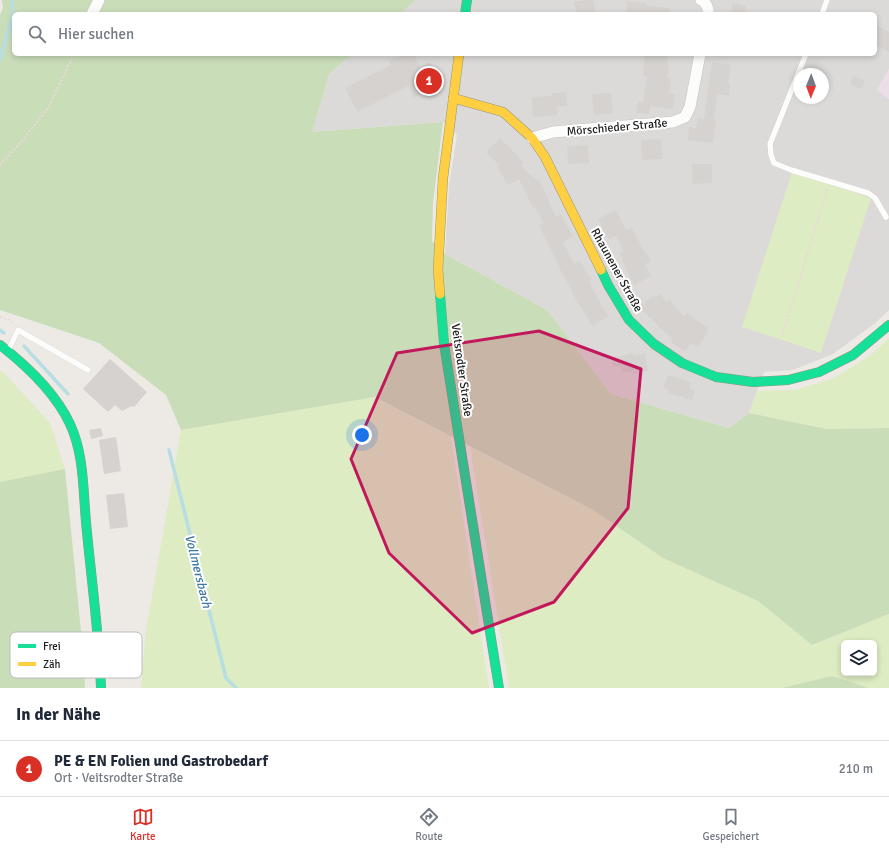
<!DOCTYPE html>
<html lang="de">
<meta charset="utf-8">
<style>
:root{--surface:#fff;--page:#f2f2f3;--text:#1f2937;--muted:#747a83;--line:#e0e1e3;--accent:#d93025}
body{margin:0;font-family:Signika,sans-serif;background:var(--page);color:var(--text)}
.controls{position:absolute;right:12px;bottom:12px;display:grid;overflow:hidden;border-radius:6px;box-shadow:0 2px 6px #0003}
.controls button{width:36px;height:36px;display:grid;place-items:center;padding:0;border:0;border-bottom:1px solid var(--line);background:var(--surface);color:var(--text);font:20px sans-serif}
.compass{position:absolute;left:793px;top:68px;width:36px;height:36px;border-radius:50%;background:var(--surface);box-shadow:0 2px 6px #0003;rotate:181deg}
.you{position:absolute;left:362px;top:435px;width:14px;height:14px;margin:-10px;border:3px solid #fff;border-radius:50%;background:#1a73e8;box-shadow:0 0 0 6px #1a73e833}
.badge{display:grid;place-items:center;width:26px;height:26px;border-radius:50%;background:var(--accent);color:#fff;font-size:13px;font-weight:700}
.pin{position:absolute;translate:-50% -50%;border:2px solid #fff;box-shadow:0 1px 4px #0006}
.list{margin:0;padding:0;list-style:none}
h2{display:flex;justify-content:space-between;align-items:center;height:52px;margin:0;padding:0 16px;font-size:17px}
h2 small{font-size:13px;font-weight:400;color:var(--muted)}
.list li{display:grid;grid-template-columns:26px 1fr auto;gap:12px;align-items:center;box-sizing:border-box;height:56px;padding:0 16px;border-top:1px solid var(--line)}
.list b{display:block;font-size:15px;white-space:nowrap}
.list p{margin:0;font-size:13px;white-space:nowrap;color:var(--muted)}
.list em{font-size:13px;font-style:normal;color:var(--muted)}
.icon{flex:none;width:22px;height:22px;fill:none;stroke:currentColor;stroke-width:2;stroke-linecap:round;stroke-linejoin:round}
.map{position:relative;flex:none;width:889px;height:688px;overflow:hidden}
.search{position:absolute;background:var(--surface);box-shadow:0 2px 6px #0003;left:12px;right:12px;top:12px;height:44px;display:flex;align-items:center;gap:10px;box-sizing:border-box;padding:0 14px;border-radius:6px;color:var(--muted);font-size:15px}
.sheet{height:108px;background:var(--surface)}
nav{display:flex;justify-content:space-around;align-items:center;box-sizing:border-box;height:56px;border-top:1px solid var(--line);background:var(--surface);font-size:11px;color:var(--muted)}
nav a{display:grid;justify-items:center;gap:2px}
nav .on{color:var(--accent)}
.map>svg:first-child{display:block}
.residential{fill:#dcdad8;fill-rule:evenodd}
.industrial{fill:#ebdee7}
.grass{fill:#ddecc3;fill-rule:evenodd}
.forest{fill:#caddb9}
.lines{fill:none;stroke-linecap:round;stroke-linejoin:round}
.stream{stroke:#b8dde2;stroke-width:3.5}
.building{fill:#d5d2cf}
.lane-casing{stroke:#c5c4c2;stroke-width:6}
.street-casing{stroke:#c5c4c2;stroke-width:12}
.fast-casing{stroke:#98967e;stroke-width:10}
.slow-casing{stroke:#98967e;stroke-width:10}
.path{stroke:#ebd8d8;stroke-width:2;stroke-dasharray:2 2;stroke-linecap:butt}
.lane{stroke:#fcfcfb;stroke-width:5.5}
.street{stroke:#fcfcfb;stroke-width:11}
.fast{stroke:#16e098;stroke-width:9}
.slow{stroke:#ffcf43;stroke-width:9}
.marked{fill:#c2185b;fill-opacity:0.2;stroke:#c2185b;stroke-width:3;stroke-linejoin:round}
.labels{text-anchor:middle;stroke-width:4;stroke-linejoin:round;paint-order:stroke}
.street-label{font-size:12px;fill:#1e1e1e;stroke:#fff}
.water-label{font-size:13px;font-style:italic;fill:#3f7aa4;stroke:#fff}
.key{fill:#fff;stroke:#bcbcbc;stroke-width:1}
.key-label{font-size:11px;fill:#1e1e1e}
</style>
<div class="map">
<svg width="889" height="688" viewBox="0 0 889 688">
<rect width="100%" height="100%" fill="#edeae6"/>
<path class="residential" d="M416,0H889V69L877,90L889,99V310L874,324L833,354L793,370L764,372L749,413L729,428L611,394L547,310L445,254L449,185L457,135L443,122L311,132L329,74L352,54H875V14H399ZM799,74H823V98H799Z"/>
<polygon class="industrial" points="889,69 889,99 877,90"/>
<g class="grass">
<polygon points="792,172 871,198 821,353 742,327"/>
<polygon points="889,338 889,428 827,429 749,413 757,391 795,390 834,378 871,355"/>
<polygon points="0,370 5,374 50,423 65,469 0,482"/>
<polygon points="375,397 451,437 489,688 141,688 146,630 181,430"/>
<path d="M470,447L593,510L663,558L758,601L812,645L889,614V688H869L832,676L781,688H509ZM844,643H874V673H844Z"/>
</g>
<g class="forest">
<polygon points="2,0 416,0 399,14 14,14 14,54 352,54 329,74 312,132 443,122 433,203 432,241 445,254 547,310 611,394 729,428 749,413 827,429 889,428 889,614 812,645 758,601 663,558 593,510 375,397 181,430 166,395 99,343 0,310 0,15 3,8"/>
<polygon points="65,469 84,662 85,688 0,688 0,482"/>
<polygon points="832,676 869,688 781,688"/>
</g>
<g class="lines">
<g class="stream">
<polyline points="0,60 13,14 12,0"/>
<polyline points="0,330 4,333"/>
<polyline points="24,346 68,394"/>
<polyline points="169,450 226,678 236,688"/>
</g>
</g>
<g class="building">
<polygon points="585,0 593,0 596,14 577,14 574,2"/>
<polygon points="627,1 646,3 646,5 670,8 670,14 626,14"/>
<polygon points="733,3 746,6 745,14 731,14"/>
<polygon points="875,24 889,32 889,52 875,45"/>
<polygon points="404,54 414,54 420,67 430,62 441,85 414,98 408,86 357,112 345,88 391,65 389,61"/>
<polygon points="645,54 668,54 667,64 669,64 667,78 671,79 669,93 675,94 673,109 650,106 649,114 636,113 638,102 643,103 647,76 643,76"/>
<polygon points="712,62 731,65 728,83 730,84 729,96 717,94 714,120 716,120 713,143 688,140 689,127 696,128 698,118 704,119"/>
<polygon points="853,76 865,80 861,89 850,84"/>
<polygon points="566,92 567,106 557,106 557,115 533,117 532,97 552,96 552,93"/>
<polygon points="611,93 613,113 594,115 592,94"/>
<polygon points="500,138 519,157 518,157 524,163 521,166 536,180 538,179 549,200 548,200 556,217 561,214 573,237 563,242 574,264 580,261 591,280 589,281 591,285 590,285 608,316 592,326 571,291 572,290 561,271 539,225 544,223 535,207 533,208 519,179 508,185 497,167 499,165 486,152"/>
<polygon points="661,139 662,159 642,160 641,140"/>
<polygon points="588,145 589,163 568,164 567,146"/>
<polygon points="692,164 712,164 712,183 693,184"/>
<polygon points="616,210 626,230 632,228 643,249 646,254 647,253 651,261 645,264 651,276 634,285 622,260 623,260 620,253 624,252 616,236 608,239 598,219"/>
<polygon points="660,294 667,302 670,300 684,317 687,313 695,318 694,319 708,328 707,330 708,331 698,347 690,343 685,351 671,342 673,339 659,327 652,319 649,317 639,307 654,295 656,297"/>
<polygon points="633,353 633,356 645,353 648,371 633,374 633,371 622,373 621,366 613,367 612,358"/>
<polygon points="110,359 147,392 134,407 132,406 122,411 115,405 108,412 83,389"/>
<polygon points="668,375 691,382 689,389 695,391 692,400 668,393 669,390 663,388"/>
<polygon points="101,428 103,436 91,439 89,430"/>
<polygon points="116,437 121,471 104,474 99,440"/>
<polygon points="124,493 128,527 110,529 106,495"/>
</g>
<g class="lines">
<defs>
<g id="lane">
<polyline points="822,14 827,0"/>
<polyline points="806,54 770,144 771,155 774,163 791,170 868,193 875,198 886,217"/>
<polyline points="8,351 18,330 88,370"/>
</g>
<g id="street">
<path d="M701,0C706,2 709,9 708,14"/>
<polyline points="92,14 99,0"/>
<polyline points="532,138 553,132 673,122 685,117 690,107 700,54"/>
</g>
<g id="fast">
<polyline points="465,14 467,0"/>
<polyline points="601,270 608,285 629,320 654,344 682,363 716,377 753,382 788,380 819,372 853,355 889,325"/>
<polyline points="440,294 444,344 499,688"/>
<path d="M0,345C27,366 55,392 70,424C84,454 83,489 86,522C91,577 99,632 101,688"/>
</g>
<g id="slow">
<polyline points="453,98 503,112 532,138 545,157 601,270"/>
<polyline points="440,294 438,270 443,178 459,54"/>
</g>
</defs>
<use href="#lane" class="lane-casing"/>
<use href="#street" class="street-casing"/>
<use href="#fast" class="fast-casing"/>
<use href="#slow" class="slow-casing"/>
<g class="path">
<polyline points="0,165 21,142 48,108 74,54"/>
<polyline points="0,317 10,320 13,323"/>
<polyline points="782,336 828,188"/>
</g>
<use href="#lane" class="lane"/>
<use href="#street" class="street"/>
<use href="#fast" class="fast"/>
<use href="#slow" class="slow"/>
</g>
<path class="marked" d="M539,331L641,369L628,508L554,602L472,633L389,553L351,459L397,353Z"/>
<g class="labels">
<g class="street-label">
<text transform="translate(617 127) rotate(-5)" y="4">Mörschieder Straße</text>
<text transform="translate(617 270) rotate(61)" y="4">Rhaunener Straße</text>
<text transform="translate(462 370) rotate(82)" y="4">Veitsrodter Straße</text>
</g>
<g class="water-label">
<text transform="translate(199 571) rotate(76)" y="5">Vollmersbach</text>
</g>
</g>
<rect x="10" y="632" width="132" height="46" rx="6" class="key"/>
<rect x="18" y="644" width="18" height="4" fill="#16e098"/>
<rect x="18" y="662" width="18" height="4" fill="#ffcf43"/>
<g class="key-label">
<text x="43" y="650">Frei</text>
<text x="43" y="668">Zäh</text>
</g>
</svg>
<div class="controls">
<button><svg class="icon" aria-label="layers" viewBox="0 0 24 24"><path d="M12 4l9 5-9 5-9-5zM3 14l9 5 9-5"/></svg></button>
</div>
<svg class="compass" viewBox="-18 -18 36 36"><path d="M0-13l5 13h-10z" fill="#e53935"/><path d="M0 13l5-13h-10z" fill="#747a83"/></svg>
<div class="you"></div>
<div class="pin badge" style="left:429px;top:81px">1</div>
<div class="search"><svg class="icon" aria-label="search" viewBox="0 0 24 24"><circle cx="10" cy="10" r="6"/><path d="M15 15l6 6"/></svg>Hier suchen</div>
</div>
<section class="sheet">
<h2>In der Nähe<small></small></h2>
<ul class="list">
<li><span class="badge">1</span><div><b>PE &amp; EN Folien und Gastrobedarf</b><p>Ort · Veitsrodter Straße</p></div><em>210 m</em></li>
</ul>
</section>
<nav>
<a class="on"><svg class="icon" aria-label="map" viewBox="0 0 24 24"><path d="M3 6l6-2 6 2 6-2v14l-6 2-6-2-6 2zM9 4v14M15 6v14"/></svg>Karte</a>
<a><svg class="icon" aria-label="directions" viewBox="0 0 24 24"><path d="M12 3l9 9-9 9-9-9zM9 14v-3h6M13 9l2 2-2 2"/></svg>Route</a>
<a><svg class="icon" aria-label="saved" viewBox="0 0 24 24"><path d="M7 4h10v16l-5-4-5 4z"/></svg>Gespeichert</a>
</nav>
